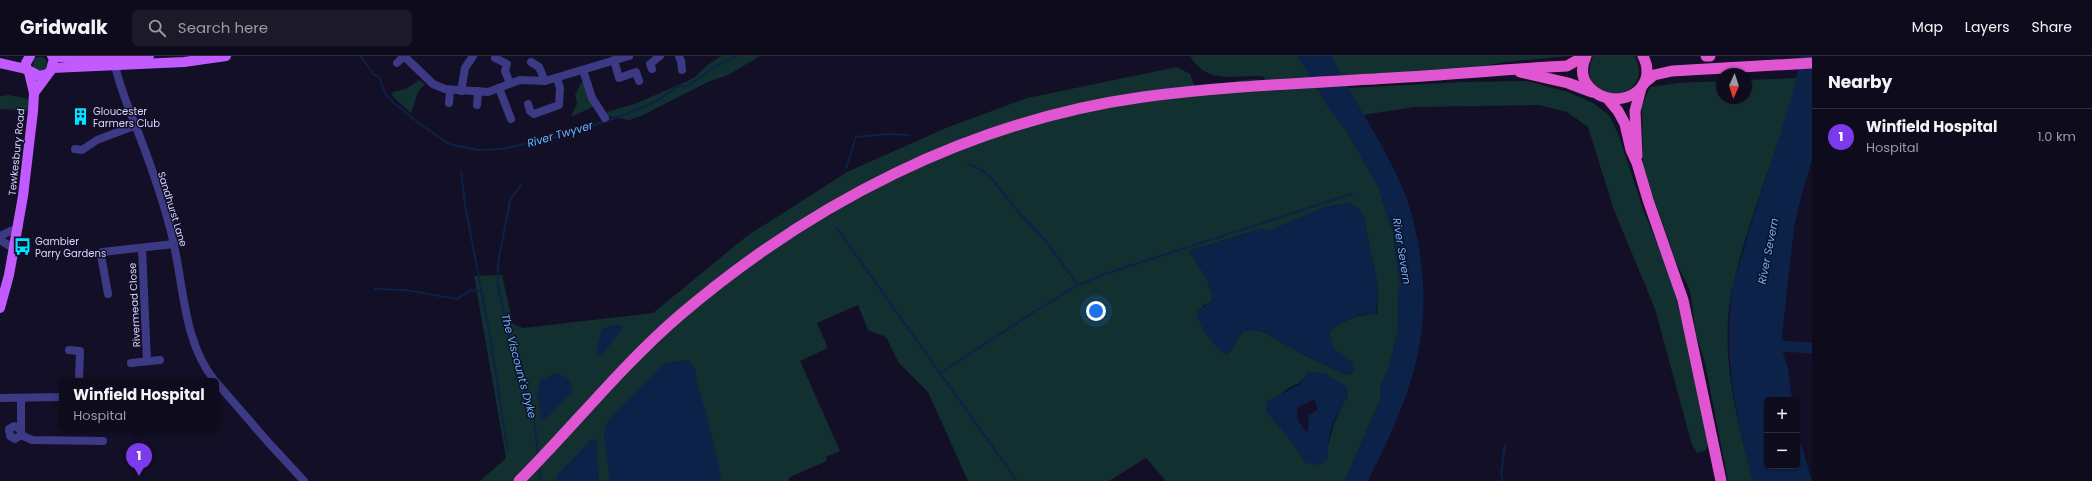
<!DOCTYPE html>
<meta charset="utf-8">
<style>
:root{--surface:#0e0b1c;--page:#1c1929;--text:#f1f3f6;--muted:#9b9ba3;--line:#2e2b3b;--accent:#7c3aed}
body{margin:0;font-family:Poppins,sans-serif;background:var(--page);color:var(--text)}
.controls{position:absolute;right:12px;bottom:12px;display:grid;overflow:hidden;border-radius:6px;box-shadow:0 1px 3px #0004}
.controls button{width:36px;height:36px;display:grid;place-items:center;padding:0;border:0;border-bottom:1px solid var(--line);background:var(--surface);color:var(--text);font:20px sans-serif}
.compass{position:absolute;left:1716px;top:12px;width:36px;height:36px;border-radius:50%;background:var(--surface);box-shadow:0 1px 3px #0004;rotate:183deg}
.you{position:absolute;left:1096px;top:255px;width:14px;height:14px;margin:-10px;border:3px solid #fff;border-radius:50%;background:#1a73e8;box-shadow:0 0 0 6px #1a73e833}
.badge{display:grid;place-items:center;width:26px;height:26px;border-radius:50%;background:var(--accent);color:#fff;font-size:13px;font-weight:700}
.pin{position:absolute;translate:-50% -33px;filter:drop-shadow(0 1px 2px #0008)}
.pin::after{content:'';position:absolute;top:21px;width:14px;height:12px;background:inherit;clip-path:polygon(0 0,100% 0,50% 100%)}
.popup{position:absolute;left:59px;top:322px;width:160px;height:52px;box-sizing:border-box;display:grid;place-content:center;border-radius:6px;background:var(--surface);filter:drop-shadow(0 1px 3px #0005);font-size:13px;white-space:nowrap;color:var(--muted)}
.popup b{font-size:15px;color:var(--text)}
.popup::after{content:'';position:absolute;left:50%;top:100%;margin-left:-8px;border:8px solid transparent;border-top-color:var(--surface)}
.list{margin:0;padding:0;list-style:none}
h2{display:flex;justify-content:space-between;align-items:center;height:52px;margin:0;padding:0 16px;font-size:17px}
h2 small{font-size:13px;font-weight:400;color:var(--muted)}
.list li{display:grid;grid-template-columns:26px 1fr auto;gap:12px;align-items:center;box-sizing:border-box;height:56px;padding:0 16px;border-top:1px solid var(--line)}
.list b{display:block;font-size:15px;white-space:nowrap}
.list p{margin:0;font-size:13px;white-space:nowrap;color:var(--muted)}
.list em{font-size:13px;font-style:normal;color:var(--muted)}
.icon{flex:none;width:22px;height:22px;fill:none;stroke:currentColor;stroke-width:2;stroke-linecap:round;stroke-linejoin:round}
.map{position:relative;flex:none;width:1812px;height:425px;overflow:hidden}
header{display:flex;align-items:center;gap:24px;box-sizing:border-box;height:56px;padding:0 20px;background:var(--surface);border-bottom:1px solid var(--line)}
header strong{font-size:19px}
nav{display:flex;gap:22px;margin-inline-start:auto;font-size:14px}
.search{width:280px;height:36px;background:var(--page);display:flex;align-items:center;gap:10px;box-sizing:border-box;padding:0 14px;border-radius:6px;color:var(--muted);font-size:15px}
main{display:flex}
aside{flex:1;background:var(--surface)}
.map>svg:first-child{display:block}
.green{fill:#12302f;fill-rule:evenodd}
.water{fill:#0c2248;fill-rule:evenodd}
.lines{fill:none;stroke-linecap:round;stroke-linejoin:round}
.stream{stroke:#0c2248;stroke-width:2}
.river{stroke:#0c2248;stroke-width:11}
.minor{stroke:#3d3a85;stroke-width:8}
.primary{stroke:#c25bff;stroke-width:10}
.trunk{stroke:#e055d1;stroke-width:11}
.labels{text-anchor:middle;stroke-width:3;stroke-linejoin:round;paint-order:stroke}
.poi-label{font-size:10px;fill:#d9d4ff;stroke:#130f26;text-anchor:start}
.street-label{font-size:10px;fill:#d9d4ff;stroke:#130f26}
.water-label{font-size:11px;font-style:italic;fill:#62b6ff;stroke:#130f26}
</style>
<header>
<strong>Gridwalk</strong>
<div class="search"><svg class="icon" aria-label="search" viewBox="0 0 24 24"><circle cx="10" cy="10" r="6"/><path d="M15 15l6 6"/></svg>Search here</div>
<nav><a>Map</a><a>Layers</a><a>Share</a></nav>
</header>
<main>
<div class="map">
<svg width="1812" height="425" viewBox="0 0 1812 425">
<rect width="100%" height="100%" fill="#130f26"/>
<g class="green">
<polygon points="721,0 760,0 728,19 708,26 641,60 629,64 608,60 607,56 637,47 685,26 695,21 706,10"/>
<path d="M1190,0H1298L1330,54L1346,74L1378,130L1393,177L1399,223L1398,273L1389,312L1380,330V344L1345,425H1166L1146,402L1109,425H968L928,336L899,307L886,281L868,274L858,249L817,267L828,292L800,305L840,395L826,401L827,405L790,421L788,425H480L506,402L474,220L502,219L513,268L523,272L653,257L747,180L847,116L946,72L1027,42L1177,11L1190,18L1196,34L1208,29L1253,23L1265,25L1264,21L1260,20C1231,19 1208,29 1190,0ZM1349,147L1363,159L1378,230L1377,258C1360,258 1341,264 1329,276L1334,294L1351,306L1354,316L1347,319L1300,297L1266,277L1255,274L1243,275L1227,299L1202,250L1211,246L1213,238L1204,217L1189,195L1260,173L1270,175L1325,151ZM1309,316L1348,338L1334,367L1327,393L1306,407L1289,382L1266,355C1272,348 1278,340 1286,334C1298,326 1299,330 1309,316Z"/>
<polygon points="1331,0 1568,0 1505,6 1479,11 1342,21"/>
<path d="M1593,0H1635C1658,50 1571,50 1593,0Z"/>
<circle cx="40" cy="8" r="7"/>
<path d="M1797,22C1779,94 1748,161 1732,234C1719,297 1737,364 1753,425H1728L1705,307L1696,278L1690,234L1676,206L1643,112L1642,49L1650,31L1678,27L1722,25V42H1746V24Z"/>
<polygon points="419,24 425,28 418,36 411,57 392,40 393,36 406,33"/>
<polygon points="1527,25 1568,36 1593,47 1609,59 1618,77 1643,153 1671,221 1682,264 1708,389 1705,395 1697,397 1692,389 1655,253 1614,154 1588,71 1567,56 1539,49 1415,51 1363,59 1348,32 1464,26"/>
<polygon points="585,26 595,50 571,61 577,47 575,39 581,27"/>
<polygon points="9,39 34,44 33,55 0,53 0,40"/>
</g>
<g class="water">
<path d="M1298,0H1331L1336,9C1359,54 1389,96 1407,143C1414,163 1418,184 1421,205C1432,292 1405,350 1368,425H1345L1380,344V330L1389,312L1398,273L1399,223L1393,177L1378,130L1346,74L1330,54Z"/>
<path d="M1801,0H1812V104L1802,137L1794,172L1781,290L1788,312L1792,344H1767V410H1797V374L1812,425H1753C1736,360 1723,304 1732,236C1734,221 1741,204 1745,189C1762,126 1789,65 1801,0Z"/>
<path d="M1349,147L1358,152L1363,159L1378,230L1376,258C1360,257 1340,264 1329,276L1334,293L1352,306L1354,316L1347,319L1300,297L1266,277L1255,274L1243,275L1227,299C1214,291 1199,271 1196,256L1211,246L1213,238L1204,217L1189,195L1260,173L1270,175L1324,151Z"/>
<polygon points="611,269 621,269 623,272 602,299 598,299 597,292 602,273"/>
<polygon points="688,304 695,313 699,335 708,363 722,425 610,425 604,381 607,366 665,307"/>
<path d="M1309,316L1324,317L1347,331C1349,343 1339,354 1334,365C1329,377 1327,391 1328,403L1319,409L1306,407L1289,382L1266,355L1267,346L1300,328ZM1314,343L1318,354L1308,359L1309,366L1307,376L1298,365L1297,352Z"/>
<polygon points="555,317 570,323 572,336 545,364 539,362 541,354 536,338 541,324"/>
<polygon points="592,383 597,386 599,425 556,425 558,418"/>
</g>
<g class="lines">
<g class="stream">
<polyline points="360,0 372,15 373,18 379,21 386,39 395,48 424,71 449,88 478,94 502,93 568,78 629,57 657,45 678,30 688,30 715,11 736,0"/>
<polyline points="968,108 982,114 992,123 1021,159 1045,184 1078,229 1105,218 1352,138"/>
<polyline points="846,112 856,81 887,78 910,79"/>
<polyline points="461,115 465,149 488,269 508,395"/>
<polyline points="521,128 510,144 498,208 498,230 513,298 533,355 538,400"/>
<polyline points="836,171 1017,425"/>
<polyline points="375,233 405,234 457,243 470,234 481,235"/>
<polyline points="941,317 1029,259 1078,229"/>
<polyline points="539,410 541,425"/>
<polyline points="1503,425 1501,418 1505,389"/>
</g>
<polyline class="river" points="1767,286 1781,290 1812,292"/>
<g class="minor">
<polyline points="404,0 433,28 445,33 488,36 520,24 545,25 629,0"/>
<polyline points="679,0 681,5 682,14"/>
<polyline points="495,2 507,8 505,15 510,27"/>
<polyline points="614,4 619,22 636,16 639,25"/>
<polyline points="531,6 539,11 545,25"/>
<polyline points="397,7 404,0"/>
<path d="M115,9C121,37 133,62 143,89C153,116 163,144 170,172C184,221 181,284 215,325"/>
<polyline points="652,13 650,8 660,0"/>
<polyline points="583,14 592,42 605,62"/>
<polyline points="499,32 511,63"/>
<polyline points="461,35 465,12 473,0"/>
<polyline points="449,47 450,34"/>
<polyline points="528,48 530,55 534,58 559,49 560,32 557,22"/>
<polyline points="477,49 478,35"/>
<polyline points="75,93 82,94 97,84 134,70"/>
<polyline points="0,180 19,171"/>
<polyline points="0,184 15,193"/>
<polyline points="142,192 147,305"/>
<polyline points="108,238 101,199 102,196 174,188"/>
<polyline points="69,294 80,295 79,325"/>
<polyline points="131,307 160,304"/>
<polyline points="216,326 268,386 304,425"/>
<polyline points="0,342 62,341"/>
<polyline points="21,342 21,379 32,384 103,385"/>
<polyline points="20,373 14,370 9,373 10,380 15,383 21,379"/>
</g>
<g class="primary">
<polyline points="30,0 26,7 26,13 39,20 47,18"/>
<polyline points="52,0 68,2 149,0"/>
<polyline points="0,7 26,13"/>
<polyline points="52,12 184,6 226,0"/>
<polyline points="34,37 51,14 53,6"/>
<polyline points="0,252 9,219 23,140 33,55 34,37 29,16"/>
</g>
<g class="trunk">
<path d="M1586,0C1581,11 1581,22 1589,31C1614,58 1661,35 1643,0"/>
<polyline points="1706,0 1710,0"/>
<polyline points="1520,16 1568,27 1592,36"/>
<polyline points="1644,27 1654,19 1672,15 1812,7"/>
<polyline points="1608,43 1618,55 1625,68 1631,94 1637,107 1648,144 1683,244 1721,425"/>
<polyline points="1637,100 1635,55 1641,32"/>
<path d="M519,425C573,371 621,310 679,260C811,147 970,65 1143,41C1225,30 1308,27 1390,22C1449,19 1508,13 1567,10L1585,0"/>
</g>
</g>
<defs>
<symbol id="building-bare" viewBox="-9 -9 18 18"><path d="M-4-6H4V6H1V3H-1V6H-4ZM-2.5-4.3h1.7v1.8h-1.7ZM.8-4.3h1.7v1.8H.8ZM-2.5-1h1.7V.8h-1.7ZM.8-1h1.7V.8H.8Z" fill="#00e5ff" stroke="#130f26" stroke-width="2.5" paint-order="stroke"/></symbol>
<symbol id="bus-bare" viewBox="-9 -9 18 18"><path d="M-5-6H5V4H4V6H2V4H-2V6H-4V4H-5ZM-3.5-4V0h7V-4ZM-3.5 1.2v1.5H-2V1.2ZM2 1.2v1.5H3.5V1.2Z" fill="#00e5ff" stroke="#130f26" stroke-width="2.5" paint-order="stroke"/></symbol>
</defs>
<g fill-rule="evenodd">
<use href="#building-bare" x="68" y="48" width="25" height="25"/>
<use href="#bus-bare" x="10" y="178" width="25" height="25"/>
</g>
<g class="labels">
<g class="poi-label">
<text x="93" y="59">Gloucester<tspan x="93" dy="12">Farmers Club</tspan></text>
<text x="35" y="189">Gambier<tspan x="35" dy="12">Parry Gardens</tspan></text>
</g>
<g class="street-label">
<text transform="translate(16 96) rotate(-84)" y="4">Tewkesbury Road</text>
<text transform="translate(173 153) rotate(73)" y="4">Sandhurst Lane</text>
<text transform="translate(134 249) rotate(-93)" y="4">Rivermead Close</text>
</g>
<g class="water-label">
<text transform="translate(560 78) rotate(-16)" y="4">River Twyver</text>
<text transform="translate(1402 195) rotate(81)" y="4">River Severn</text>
<text transform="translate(1768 195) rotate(-79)" y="4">River Severn</text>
<text transform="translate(519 310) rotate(75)" y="4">The Viscount's Dyke</text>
</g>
</g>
</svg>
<div class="controls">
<button>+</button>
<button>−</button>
</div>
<svg class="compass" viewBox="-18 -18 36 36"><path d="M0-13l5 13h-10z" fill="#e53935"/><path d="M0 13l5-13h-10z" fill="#9b9ba3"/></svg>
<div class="you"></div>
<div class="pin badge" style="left:139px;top:420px">1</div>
<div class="popup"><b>Winfield Hospital</b>Hospital</div>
</div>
<aside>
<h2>Nearby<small></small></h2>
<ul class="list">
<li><span class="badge">1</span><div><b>Winfield Hospital</b><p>Hospital</p></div><em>1.0 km</em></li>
</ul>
</aside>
</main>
